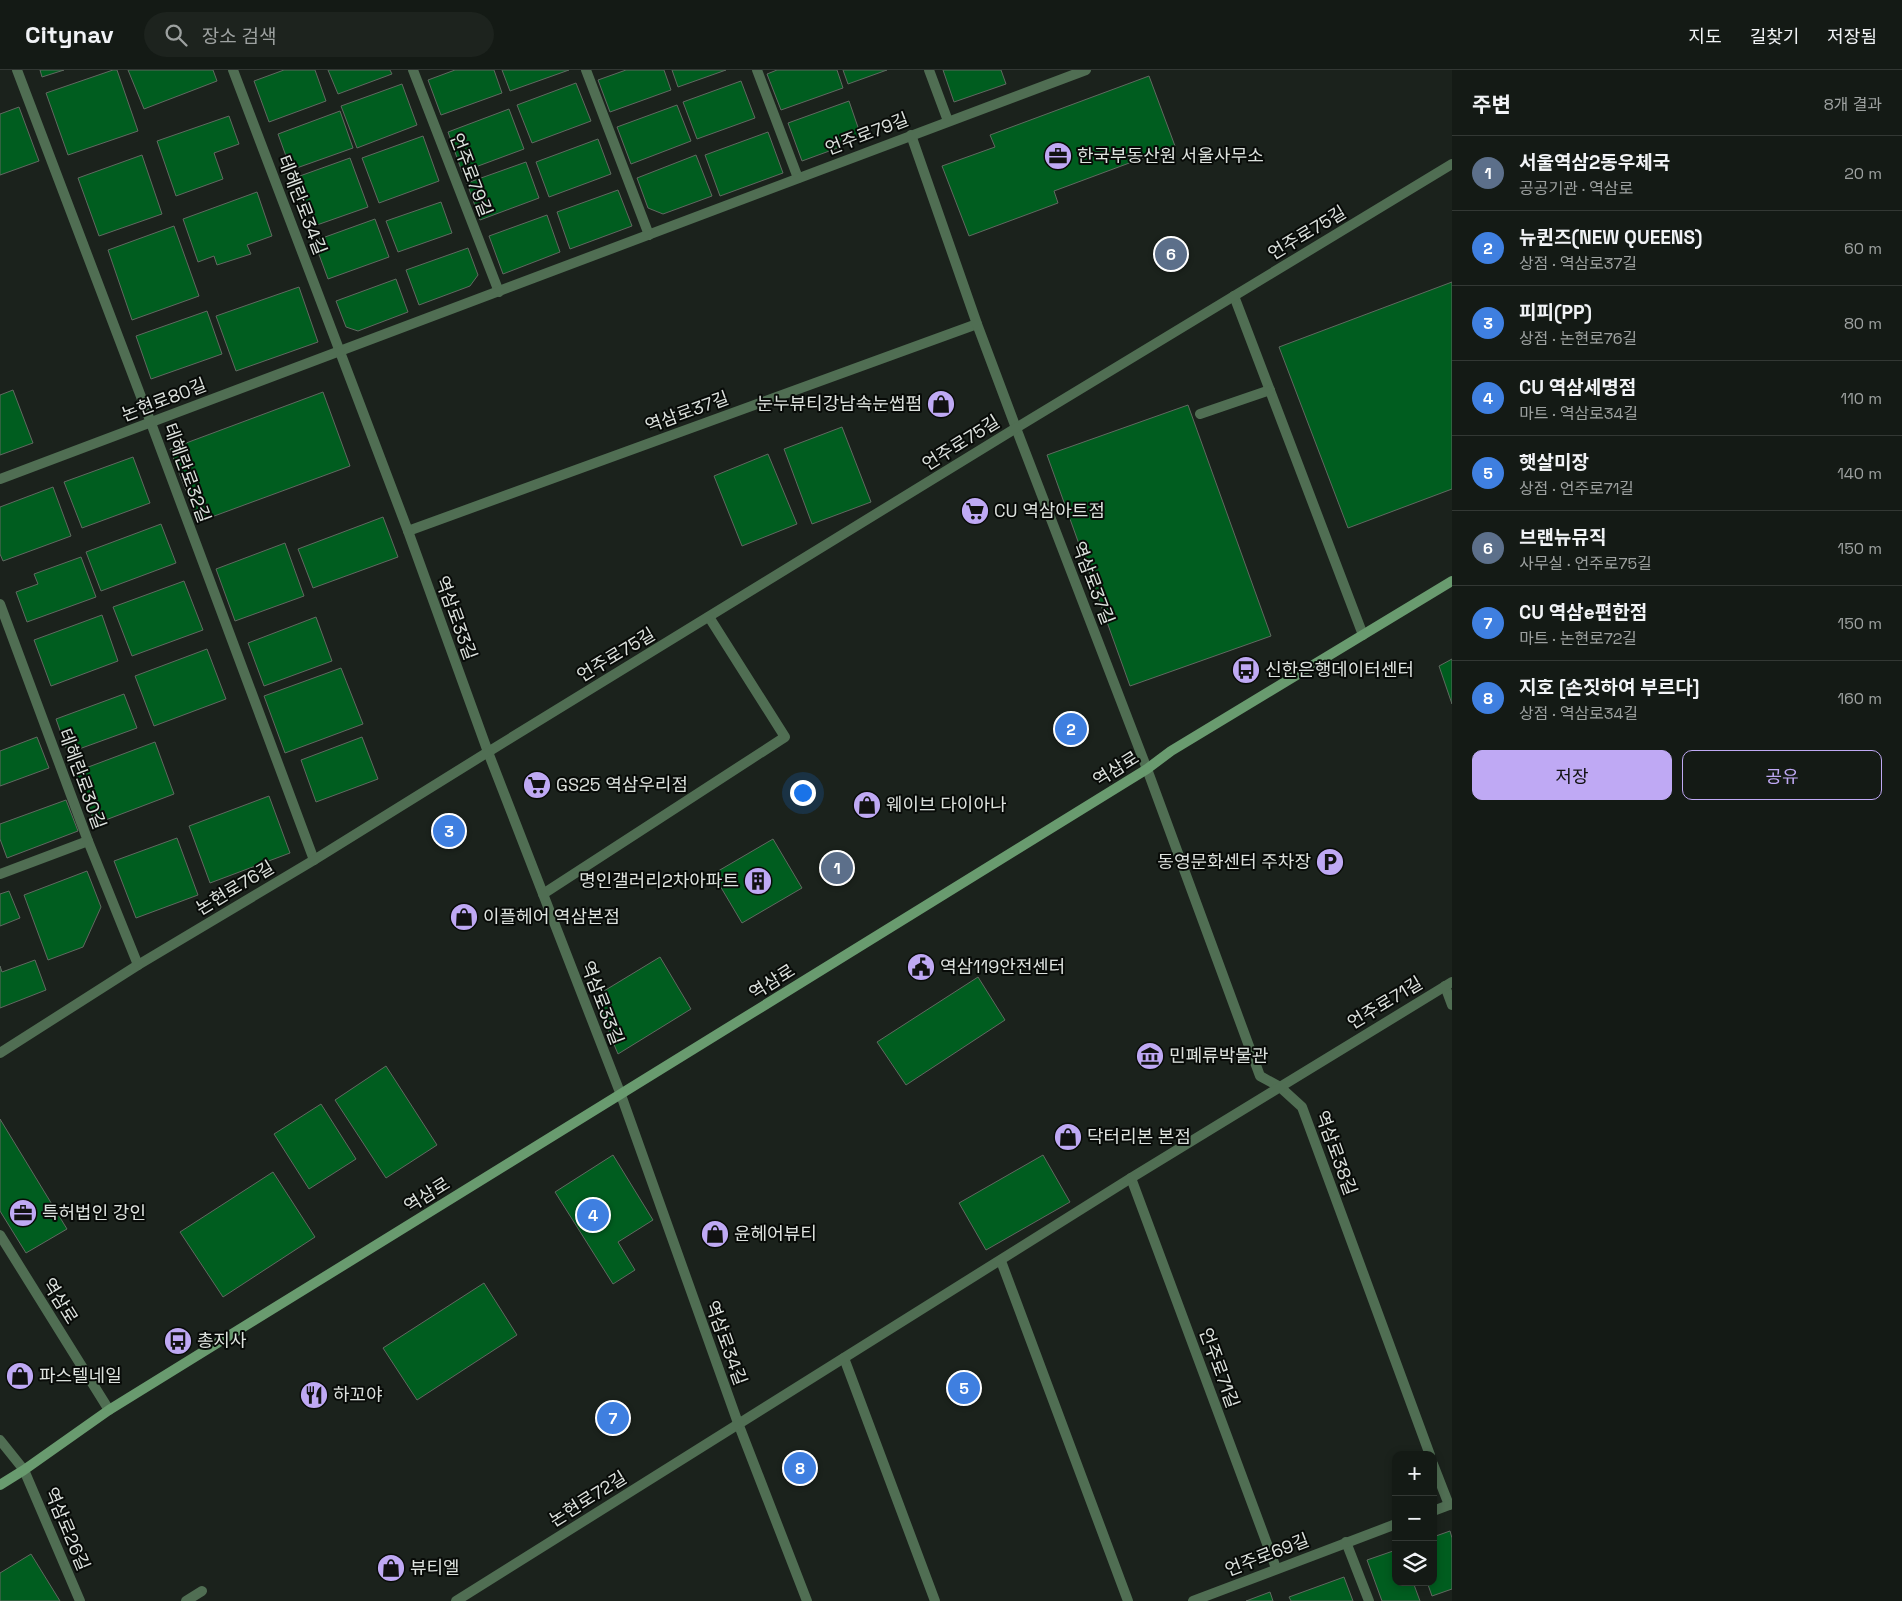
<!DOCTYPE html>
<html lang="ko">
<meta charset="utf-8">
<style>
:root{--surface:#141a15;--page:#1d231e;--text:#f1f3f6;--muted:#9da1a0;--line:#333834;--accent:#bfa9f4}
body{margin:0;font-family:"Space Grotesk","Noto Sans KR",sans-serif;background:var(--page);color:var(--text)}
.controls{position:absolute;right:15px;bottom:15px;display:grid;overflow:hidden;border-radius:10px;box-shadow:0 2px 8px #0003}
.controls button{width:45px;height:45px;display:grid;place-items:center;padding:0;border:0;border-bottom:1px solid var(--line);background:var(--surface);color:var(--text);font:25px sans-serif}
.you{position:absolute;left:802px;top:722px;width:18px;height:18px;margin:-12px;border:4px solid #fff;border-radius:50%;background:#1a73e8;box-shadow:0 0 0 8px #1a73e833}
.badge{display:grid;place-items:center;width:32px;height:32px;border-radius:50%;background:var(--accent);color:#fff;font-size:16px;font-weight:700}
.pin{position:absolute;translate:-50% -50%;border:2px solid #fff;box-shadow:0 1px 5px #0006}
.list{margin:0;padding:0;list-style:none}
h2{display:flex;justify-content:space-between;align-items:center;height:65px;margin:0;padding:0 20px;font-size:21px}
h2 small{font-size:16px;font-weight:400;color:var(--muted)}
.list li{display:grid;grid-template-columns:32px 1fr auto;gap:15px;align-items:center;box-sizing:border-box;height:75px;padding:0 20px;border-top:1px solid var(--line)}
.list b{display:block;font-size:19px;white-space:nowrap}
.list p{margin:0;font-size:16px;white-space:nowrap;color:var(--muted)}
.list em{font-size:16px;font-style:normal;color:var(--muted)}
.actions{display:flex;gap:10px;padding:15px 20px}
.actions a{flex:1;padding:11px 0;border:1px solid var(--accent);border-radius:10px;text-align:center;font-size:18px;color:var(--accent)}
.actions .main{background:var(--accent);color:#111}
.icon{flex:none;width:28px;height:28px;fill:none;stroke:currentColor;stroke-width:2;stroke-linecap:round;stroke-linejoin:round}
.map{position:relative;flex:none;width:1452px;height:1531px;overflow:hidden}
header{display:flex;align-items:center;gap:30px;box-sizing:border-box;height:70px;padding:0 25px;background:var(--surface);border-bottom:1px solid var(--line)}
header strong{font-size:24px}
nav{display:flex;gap:28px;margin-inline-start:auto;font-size:18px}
.search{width:350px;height:45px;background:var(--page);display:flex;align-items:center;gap:12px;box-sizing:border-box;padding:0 18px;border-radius:28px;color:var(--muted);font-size:19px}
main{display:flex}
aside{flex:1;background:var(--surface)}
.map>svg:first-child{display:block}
.building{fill:#005d1f;stroke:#616961}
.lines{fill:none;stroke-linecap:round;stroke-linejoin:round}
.service{stroke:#506e53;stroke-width:10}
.minor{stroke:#506e53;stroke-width:10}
.secondary{stroke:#699b6f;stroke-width:10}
.labels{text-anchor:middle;stroke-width:4;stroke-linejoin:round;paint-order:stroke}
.street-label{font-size:18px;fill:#dde2de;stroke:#080b08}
.poi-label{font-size:18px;fill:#dde2de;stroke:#080b08;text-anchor:start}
</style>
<header>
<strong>Citynav</strong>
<div class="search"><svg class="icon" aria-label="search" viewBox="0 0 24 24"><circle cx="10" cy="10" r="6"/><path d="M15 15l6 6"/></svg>장소 검색</div>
<nav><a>지도</a><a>길찾기</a><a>저장됨</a></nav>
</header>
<main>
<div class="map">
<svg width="1452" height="1531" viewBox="0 0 1452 1531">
<rect width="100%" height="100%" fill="#1b221c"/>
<g class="building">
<polygon points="40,0 64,0 42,7"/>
<polygon points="113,0 117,0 138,61 68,85 46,23"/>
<polygon points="128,0 213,0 217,11 144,39"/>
<polygon points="284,0 315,0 326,31 269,52 254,11"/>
<polygon points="328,0 390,0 392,4 338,24"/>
<polygon points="455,0 494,0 502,23 441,45 428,10"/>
<polygon points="502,0 569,0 510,21"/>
<polygon points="626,0 664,0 671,20 610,42 598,10"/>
<polygon points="672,0 726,0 678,17"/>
<polygon points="777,0 837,0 843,18 781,40 767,4"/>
<polygon points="843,0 887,0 848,14"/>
<polygon points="943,0 1001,0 1006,14 954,32"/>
<polygon points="1149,6 1175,76 1054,121 1058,133 969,166 942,96 995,77 990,65"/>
<polygon points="741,11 755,48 697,69 683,32"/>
<polygon points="576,13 591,51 532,73 517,35"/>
<polygon points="402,14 417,55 357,78 341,36"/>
<polygon points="849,31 862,69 802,91 788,53"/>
<polygon points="677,35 691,71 631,94 617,57"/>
<polygon points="19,37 39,91 0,105 0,44"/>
<polygon points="509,39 524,79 462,102 448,62"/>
<polygon points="340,41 353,78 291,100 278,64"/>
<polygon points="229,46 239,74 214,83 223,109 176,126 157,71"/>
<polygon points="768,62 783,103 720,126 705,85"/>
<polygon points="423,66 439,111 379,133 362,88"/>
<polygon points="598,69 611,104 549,127 536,92"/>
<polygon points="142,85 162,144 99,166 78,108"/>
<polygon points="696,85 712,126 663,144 648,138 637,108"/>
<polygon points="350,88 368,137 314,156 297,107"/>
<polygon points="526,92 539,128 480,150 467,113"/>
<polygon points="618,120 632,156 570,179 557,142"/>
<polygon points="257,122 272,166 247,175 251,184 217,195 214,186 198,192 183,149"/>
<polygon points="441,132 452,163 398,182 386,151"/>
<polygon points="547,145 560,182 503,204 489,166"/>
<polygon points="375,149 389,187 328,209 314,171"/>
<polygon points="174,156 199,226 132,250 108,180"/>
<polygon points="468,178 478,205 470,216 419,235 406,200"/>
<polygon points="396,209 408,242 358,261 346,257 336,231"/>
<polygon points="1452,212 1452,419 1348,458 1279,277"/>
<polygon points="299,217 318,272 236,301 216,246"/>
<polygon points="207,241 222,284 151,309 136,266"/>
<polygon points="13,320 33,373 0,385 0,325"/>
<polygon points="323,322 350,396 198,452 170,379"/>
<polygon points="1188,335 1271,566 1130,616 1047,385"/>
<polygon points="842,357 871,432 812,454 784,379"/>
<polygon points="768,384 797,454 742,476 714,406"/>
<polygon points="133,387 150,433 82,458 64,412"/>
<polygon points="53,417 71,466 3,491 0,484 0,437"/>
<polygon points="383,447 398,487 313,518 298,479"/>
<polygon points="161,454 176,493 101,521 86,482"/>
<polygon points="285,473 304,526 235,551 216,499"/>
<polygon points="81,487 96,527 27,552 16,522 38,514 34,504"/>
<polygon points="184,511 203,560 132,586 113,537"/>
<polygon points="102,545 118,591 51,616 34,570"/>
<polygon points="316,547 332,591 264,616 248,573"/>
<polygon points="207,579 226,629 154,656 135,606"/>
<polygon points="1452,589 1452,634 1439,596"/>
<polygon points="341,598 363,654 285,683 264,626"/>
<polygon points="124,624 137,658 68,683 56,649"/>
<polygon points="37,667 49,698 0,716 0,681"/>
<polygon points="362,667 378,709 316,732 301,690"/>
<polygon points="155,672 174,724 95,754 75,702"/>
<polygon points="269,726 290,783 210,813 189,756"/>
<polygon points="66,730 78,761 7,788 0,769 0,754"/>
<polygon points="177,768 198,825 136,848 114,791"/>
<polygon points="773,769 802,818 742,853 713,804"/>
<polygon points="87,801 101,837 83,877 48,890 24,825"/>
<polygon points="9,821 20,848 0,856 0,824"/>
<polygon points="660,887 691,939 618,984 594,927"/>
<polygon points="35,890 46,920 0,938 0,896 2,902"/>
<polygon points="978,907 1005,950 906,1015 877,972"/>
<polygon points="386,996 437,1075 386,1108 335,1030"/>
<polygon points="321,1034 356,1089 309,1119 274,1064"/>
<polygon points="0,1049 67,1159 26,1183 0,1141"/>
<polygon points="613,1085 653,1150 618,1172 635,1200 613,1214 555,1122"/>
<polygon points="1043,1085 1070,1132 986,1180 959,1133"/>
<polygon points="273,1102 315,1167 223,1227 180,1162"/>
<polygon points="484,1213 517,1265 417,1330 383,1278"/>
<polygon points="1450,1461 1452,1468 1452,1519 1432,1526 1427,1512 1433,1512 1433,1467"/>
<polygon points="1396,1480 1396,1512 1413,1512 1420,1531 1382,1531 1367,1490"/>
<polygon points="31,1484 60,1531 0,1531 0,1503"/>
<polygon points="1344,1507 1353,1531 1291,1531 1289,1527"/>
<polygon points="1270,1522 1273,1531 1246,1531"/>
</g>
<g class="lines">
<g class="service">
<polyline points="17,0 151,353 314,790"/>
<polyline points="413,0 499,222"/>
<polyline points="586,0 649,165"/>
<polyline points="757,0 798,108"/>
<polyline points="929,0 948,51"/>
<polyline points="1234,226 1363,565"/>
<polyline points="1200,344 1270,320"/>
<polyline points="408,461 977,254"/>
<polyline points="1147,699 1260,1006 1280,1017 1302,1037 1430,1385"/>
<polyline points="0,804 88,771"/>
<polyline points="543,824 785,667 709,547"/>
<polyline points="1131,1108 1276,1498"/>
<polyline points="0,1165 109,1340"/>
<polyline points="1001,1191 1128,1531"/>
<polyline points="844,1288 935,1531"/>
<polyline points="1433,1394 1449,1435"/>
<polyline points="24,1400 80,1531"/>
<polyline points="1346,1472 1369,1531"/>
<polyline points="186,1531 202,1521"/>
</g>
<g class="minor">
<polyline points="233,0 408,461 488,682 621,1025 738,1353 807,1531"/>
<polyline points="911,65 977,254 1016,358 1147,699"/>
<polyline points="0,409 1086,0"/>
<polyline points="0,534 88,771 138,895"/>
<polyline points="1445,916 1452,935"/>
<polyline points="0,983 138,895 314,790 488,682 1016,358 1452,94"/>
<polyline points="0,1370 24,1400"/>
<polyline points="1433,1441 1452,1434"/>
<polyline points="456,1531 1131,1108 1452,912"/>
<polyline points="1193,1531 1396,1454"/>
</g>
<polyline class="secondary" points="0,1415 24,1400 109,1340 1147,699 1171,681 1452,511"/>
</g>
<defs>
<symbol id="office-disc" viewBox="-11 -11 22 22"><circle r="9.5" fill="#bfa9f4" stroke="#080b08"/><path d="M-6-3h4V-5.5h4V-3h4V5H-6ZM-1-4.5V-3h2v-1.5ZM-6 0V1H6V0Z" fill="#111"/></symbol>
<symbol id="shop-disc" viewBox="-11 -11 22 22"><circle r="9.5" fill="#bfa9f4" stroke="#080b08"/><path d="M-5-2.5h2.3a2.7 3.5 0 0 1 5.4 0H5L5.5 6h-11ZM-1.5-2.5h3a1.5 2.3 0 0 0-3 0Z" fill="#111"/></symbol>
<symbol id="supermarket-disc" viewBox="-11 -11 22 22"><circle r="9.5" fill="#bfa9f4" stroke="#080b08"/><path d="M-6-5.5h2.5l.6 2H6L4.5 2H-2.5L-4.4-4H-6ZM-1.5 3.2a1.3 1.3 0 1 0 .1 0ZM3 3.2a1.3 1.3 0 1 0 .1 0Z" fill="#111"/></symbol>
<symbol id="bus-disc" viewBox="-11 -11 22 22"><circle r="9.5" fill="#bfa9f4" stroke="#080b08"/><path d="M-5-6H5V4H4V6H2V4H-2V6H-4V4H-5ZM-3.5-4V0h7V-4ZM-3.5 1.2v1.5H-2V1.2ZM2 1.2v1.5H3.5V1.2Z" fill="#111"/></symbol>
<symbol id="parking-disc" viewBox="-11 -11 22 22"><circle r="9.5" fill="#bfa9f4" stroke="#080b08"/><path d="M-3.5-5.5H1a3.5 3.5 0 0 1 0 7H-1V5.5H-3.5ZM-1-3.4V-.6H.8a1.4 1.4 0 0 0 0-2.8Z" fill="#111"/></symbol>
<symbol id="building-disc" viewBox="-11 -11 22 22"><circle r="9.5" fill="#bfa9f4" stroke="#080b08"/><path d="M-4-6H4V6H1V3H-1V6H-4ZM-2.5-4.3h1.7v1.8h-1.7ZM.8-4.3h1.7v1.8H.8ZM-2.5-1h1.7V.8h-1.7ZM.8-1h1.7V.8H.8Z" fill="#111"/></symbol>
<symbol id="civic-disc" viewBox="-11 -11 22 22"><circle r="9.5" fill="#bfa9f4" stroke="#080b08"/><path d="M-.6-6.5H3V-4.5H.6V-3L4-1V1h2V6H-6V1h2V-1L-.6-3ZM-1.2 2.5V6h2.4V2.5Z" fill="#111"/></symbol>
<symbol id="museum-disc" viewBox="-11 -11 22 22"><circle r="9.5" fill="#bfa9f4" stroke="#080b08"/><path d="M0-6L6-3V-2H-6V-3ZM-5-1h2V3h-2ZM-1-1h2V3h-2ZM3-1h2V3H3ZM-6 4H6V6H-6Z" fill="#111"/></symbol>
<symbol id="restaurant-disc" viewBox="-11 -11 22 22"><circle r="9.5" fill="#bfa9f4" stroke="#080b08"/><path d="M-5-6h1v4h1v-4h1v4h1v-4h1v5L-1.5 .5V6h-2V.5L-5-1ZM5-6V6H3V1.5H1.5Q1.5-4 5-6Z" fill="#111"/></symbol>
</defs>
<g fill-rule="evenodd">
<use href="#office-disc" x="1042" y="70" width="32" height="32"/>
<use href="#shop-disc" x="925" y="318" width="32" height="32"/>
<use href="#supermarket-disc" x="959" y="425" width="32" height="32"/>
<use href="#bus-disc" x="1230" y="584" width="32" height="32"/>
<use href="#supermarket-disc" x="521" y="699" width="32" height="32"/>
<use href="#shop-disc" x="851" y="719" width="32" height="32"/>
<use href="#parking-disc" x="1314" y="776" width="32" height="32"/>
<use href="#building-disc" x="742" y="795" width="32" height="32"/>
<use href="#shop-disc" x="448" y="831" width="32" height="32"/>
<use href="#civic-disc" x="905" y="881" width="32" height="32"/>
<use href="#museum-disc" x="1134" y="970" width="32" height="32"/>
<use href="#shop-disc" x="1052" y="1051" width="32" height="32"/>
<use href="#office-disc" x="7" y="1127" width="32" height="32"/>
<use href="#shop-disc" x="699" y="1148" width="32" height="32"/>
<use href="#bus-disc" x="162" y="1255" width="32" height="32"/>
<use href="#shop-disc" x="4" y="1290" width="32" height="32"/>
<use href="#restaurant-disc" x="298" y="1309" width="32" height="32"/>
<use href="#shop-disc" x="375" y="1482" width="32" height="32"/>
</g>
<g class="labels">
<g class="street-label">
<text transform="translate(867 64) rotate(-21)" y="6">언주로79길</text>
<text transform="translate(471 105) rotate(69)" y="6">언주로79길</text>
<text transform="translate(302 135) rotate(69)" y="6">테헤란로34길</text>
<text transform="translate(1307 163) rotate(-31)" y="6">언주로75길</text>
<text transform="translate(164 330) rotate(-21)" y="6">논현로80길</text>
<text transform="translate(687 342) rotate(-20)" y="6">역삼로37길</text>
<text transform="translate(961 373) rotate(-32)" y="6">언주로75길</text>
<text transform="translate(187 403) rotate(70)" y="6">테헤란로32길</text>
<text transform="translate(1093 513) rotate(69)" y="6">역삼로37길</text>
<text transform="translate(456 548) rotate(70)" y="6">역삼로33길</text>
<text transform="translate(616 585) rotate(-31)" y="6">언주로75길</text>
<text transform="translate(1116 699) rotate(-32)" y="6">역삼로</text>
<text transform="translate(82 709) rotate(70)" y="6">테헤란로30길</text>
<text transform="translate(235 818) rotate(-31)" y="6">논현로76길</text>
<text transform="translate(772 912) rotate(-32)" y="6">역삼로</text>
<text transform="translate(602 933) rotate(69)" y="6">역삼로33길</text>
<text transform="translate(1385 933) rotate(-31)" y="6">언주로71길</text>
<text transform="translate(1336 1083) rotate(70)" y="6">역삼로38길</text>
<text transform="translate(427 1125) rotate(-32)" y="6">역삼로</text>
<text transform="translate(60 1231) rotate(58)" y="6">역삼로</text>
<text transform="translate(726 1273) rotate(70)" y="6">역삼로34길</text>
<text transform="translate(1219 1298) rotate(70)" y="6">언주로71길</text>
<text transform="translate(588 1429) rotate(-32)" y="6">논현로72길</text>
<text transform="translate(67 1459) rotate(67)" y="6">역삼로26길</text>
<text transform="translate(1267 1485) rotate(-21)" y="6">언주로69길</text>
</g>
<g class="poi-label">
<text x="1077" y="92">한국부동산원 서울사무소</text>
<text x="922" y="340" text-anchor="end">눈누뷰티강남속눈썹펌</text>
<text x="994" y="447">CU 역삼아트점</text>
<text x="1265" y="606">신한은행데이터센터</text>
<text x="556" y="721">GS25 역삼우리점</text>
<text x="886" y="741">웨이브 다이아나</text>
<text x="1311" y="798" text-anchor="end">동영문화센터 주차장</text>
<text x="739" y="817" text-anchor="end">명인갤러리2차아파트</text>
<text x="483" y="853">이플헤어 역삼본점</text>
<text x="940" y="903">역삼119안전센터</text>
<text x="1169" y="992">민폐류박물관</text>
<text x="1087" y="1073">닥터리본 본점</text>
<text x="42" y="1149">특허법인 강인</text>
<text x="734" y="1170">윤헤어뷰티</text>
<text x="197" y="1277">총지사</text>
<text x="39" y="1312">파스텔네일</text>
<text x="333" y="1331">하꼬야</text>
<text x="410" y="1504">뷰티엘</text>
</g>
</g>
</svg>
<div class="controls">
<button>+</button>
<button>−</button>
<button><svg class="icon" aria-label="layers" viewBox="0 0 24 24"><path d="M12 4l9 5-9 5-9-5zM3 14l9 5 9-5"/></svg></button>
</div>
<div class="you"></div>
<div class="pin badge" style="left:837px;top:798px;background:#5c6f8a">1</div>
<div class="pin badge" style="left:1071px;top:659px;background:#3f7fe0">2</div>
<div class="pin badge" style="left:449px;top:761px;background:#3f7fe0">3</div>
<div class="pin badge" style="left:593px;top:1145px;background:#3f7fe0">4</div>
<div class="pin badge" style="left:964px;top:1318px;background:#3f7fe0">5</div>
<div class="pin badge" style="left:1171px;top:184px;background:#5c6f8a">6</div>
<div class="pin badge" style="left:613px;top:1348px;background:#3f7fe0">7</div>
<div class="pin badge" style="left:800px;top:1398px;background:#3f7fe0">8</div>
</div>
<aside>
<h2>주변<small>8개 결과</small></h2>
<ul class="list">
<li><span class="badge" style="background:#5c6f8a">1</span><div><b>서울역삼2동우체국</b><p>공공기관 · 역삼로</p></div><em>20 m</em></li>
<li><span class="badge" style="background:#3f7fe0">2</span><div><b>뉴퀸즈(NEW QUEENS)</b><p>상점 · 역삼로37길</p></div><em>60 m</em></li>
<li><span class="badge" style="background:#3f7fe0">3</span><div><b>피피(PP)</b><p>상점 · 논현로76길</p></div><em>80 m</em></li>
<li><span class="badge" style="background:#3f7fe0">4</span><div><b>CU 역삼세명점</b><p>마트 · 역삼로34길</p></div><em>110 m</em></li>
<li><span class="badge" style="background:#3f7fe0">5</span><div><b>햇살미장</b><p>상점 · 언주로71길</p></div><em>140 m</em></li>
<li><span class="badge" style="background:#5c6f8a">6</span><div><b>브랜뉴뮤직</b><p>사무실 · 언주로75길</p></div><em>150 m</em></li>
<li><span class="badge" style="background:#3f7fe0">7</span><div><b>CU 역삼e편한점</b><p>마트 · 논현로72길</p></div><em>150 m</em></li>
<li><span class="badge" style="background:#3f7fe0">8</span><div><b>지호 [손짓하여 부르다]</b><p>상점 · 역삼로34길</p></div><em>160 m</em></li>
</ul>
<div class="actions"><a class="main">저장</a><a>공유</a></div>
</aside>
</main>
